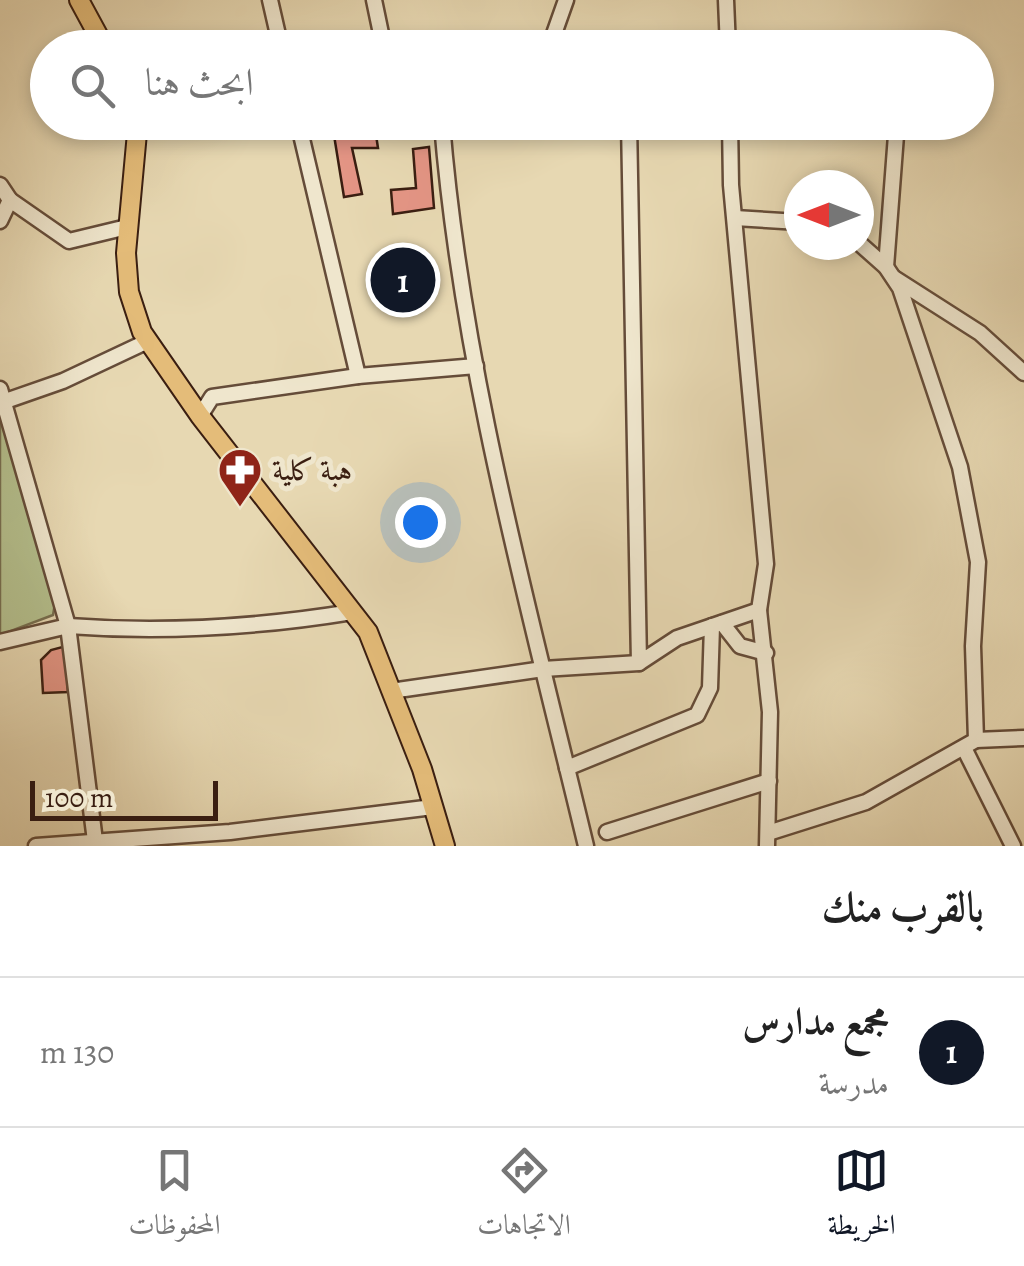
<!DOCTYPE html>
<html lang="ar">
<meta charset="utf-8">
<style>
:root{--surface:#fff;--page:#f6f6f6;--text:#222;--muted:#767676;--line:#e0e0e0;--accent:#111827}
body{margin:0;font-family:Alegreya,Amiri,serif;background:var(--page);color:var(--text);direction:rtl}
.compass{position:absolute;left:784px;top:170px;width:90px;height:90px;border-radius:50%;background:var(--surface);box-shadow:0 5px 15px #0003;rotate:270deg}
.scale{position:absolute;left:30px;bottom:25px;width:188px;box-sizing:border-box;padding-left:10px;border:5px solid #3a1e11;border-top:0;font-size:28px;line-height:35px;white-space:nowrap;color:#3a1e11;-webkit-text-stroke:8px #efe6cd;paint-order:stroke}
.you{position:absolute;left:420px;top:522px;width:35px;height:35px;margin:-25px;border:8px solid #fff;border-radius:50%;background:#1a73e8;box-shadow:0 0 0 15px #1a73e833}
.badge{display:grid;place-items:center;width:65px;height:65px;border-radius:50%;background:var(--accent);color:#fff;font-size:32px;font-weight:700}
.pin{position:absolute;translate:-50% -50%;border:5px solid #fff;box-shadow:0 2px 10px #0006}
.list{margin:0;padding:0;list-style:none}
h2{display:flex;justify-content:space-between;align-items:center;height:130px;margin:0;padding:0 40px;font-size:42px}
h2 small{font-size:32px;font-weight:400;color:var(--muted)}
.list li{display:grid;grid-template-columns:65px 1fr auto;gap:30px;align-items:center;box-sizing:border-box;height:150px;padding:0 40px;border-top:2px solid var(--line)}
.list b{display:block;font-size:38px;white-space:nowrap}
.list p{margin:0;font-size:32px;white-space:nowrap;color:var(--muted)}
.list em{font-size:32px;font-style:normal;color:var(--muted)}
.icon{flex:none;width:55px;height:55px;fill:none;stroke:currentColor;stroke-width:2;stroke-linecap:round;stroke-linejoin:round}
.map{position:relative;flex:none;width:1024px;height:846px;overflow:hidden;direction:ltr}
.search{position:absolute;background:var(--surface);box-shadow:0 5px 15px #0003;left:30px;right:30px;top:30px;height:110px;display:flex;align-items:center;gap:25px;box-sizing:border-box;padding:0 35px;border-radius:55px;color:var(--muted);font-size:38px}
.sheet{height:280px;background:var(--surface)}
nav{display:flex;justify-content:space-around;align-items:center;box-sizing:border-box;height:140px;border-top:2px solid var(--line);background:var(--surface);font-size:28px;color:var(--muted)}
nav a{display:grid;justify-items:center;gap:5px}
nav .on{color:var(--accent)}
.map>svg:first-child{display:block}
.green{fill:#b4bf8d;stroke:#776e4f;stroke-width:2.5}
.building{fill:#e49585;stroke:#3a1e11;stroke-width:2.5}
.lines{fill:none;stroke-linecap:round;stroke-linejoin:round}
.minor-casing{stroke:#654c39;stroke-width:19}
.major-casing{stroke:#3a1e11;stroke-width:22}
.minor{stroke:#efe6cd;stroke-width:14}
.major{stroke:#e4bc79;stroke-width:18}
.labels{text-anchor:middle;stroke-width:10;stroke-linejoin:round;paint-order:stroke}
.poi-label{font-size:30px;fill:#3a1e11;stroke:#efe6cd;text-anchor:start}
</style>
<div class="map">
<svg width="1024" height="846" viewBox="0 0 1024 846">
<rect width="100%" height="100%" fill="#e7d8b2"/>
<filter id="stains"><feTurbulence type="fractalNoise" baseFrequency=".002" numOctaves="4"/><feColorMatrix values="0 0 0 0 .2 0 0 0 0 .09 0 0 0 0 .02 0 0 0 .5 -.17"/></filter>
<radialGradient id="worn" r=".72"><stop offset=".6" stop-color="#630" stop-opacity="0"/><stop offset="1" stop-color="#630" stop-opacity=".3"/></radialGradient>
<polygon class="green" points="0,415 56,598 53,615 0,635"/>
<g class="building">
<polygon points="374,122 378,148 352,148 362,194 344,197 333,129"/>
<polygon points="429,147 434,208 393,214 391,190 416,188 413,149"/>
<polygon points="66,646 68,692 43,693 41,660 51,650"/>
</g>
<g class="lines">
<defs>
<g id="minor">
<polyline points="270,0 281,48"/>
<polyline points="374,0 384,48"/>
<polyline points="726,0 728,48"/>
<polyline points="728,44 830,48"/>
<polyline points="549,48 566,0"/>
<polyline points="298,122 358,376"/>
<path d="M447,122L442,124C462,369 529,608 586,846"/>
<polyline points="629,122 639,663 677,638 759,610 766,564 731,185 730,122"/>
<polyline points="0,185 10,200 0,221"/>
<polyline points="10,200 69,241 127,227"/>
<polyline points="735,218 799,222"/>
<polyline points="886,267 897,122"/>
<polyline points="894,278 980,333 1024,373"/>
<polyline points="0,389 68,626 0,642"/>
<polyline points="0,403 63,381 148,341"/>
<polyline points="200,416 212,397 358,376 476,366"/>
<polyline points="759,610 770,712 767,846"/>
<polyline points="722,623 740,646 766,653"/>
<polyline points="391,691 543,669 639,663"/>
<polyline points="976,740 1024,738"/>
<polyline points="965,750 1013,846"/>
<polyline points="567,768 697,715 710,688 712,626"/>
<polyline points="607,832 769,781"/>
<polyline points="768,833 866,802 976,740 973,646 978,562 960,467 900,288 886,267 859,243"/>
<path d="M95,841L68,626C162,633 260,627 352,612"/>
<polyline points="36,846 230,832 433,807"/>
</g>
<g id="major">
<polyline points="79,0 105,48"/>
<polyline points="138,122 126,253 129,292 142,332 200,416 368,632 422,769 445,846"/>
</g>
</defs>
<use href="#minor" class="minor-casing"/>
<use href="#major" class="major-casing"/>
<use href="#minor" class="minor"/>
<use href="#major" class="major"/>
</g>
<defs>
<symbol id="pharmacy-pin" viewBox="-11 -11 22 30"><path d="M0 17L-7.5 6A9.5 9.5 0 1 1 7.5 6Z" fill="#8f2418" stroke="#efe6cd"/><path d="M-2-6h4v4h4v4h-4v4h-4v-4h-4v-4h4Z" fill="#fff"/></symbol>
</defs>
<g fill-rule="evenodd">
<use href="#pharmacy-pin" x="215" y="445" width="50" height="68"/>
</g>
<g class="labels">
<g class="poi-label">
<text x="272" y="480">هبة كلية</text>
</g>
</g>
<rect width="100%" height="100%" filter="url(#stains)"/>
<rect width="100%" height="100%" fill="url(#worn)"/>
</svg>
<svg class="compass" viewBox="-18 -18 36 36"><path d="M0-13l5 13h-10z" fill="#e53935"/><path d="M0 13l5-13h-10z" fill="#767676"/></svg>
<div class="scale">100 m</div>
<div class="you"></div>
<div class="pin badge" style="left:403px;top:280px">1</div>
<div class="search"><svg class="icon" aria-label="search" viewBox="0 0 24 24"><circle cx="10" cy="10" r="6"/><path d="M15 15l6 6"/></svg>ابحث هنا</div>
</div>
<section class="sheet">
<h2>بالقرب منك<small></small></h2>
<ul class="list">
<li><span class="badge">1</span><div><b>مجمع مدارس</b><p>مدرسة</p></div><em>130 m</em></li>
</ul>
</section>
<nav>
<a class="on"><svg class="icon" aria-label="map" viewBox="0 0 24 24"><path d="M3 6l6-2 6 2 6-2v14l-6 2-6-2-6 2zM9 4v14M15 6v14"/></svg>الخريطة</a>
<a><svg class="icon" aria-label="directions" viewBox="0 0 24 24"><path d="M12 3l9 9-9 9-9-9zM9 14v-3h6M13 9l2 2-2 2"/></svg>الاتجاهات</a>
<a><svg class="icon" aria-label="saved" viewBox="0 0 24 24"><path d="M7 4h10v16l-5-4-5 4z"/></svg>المحفوظات</a>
</nav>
